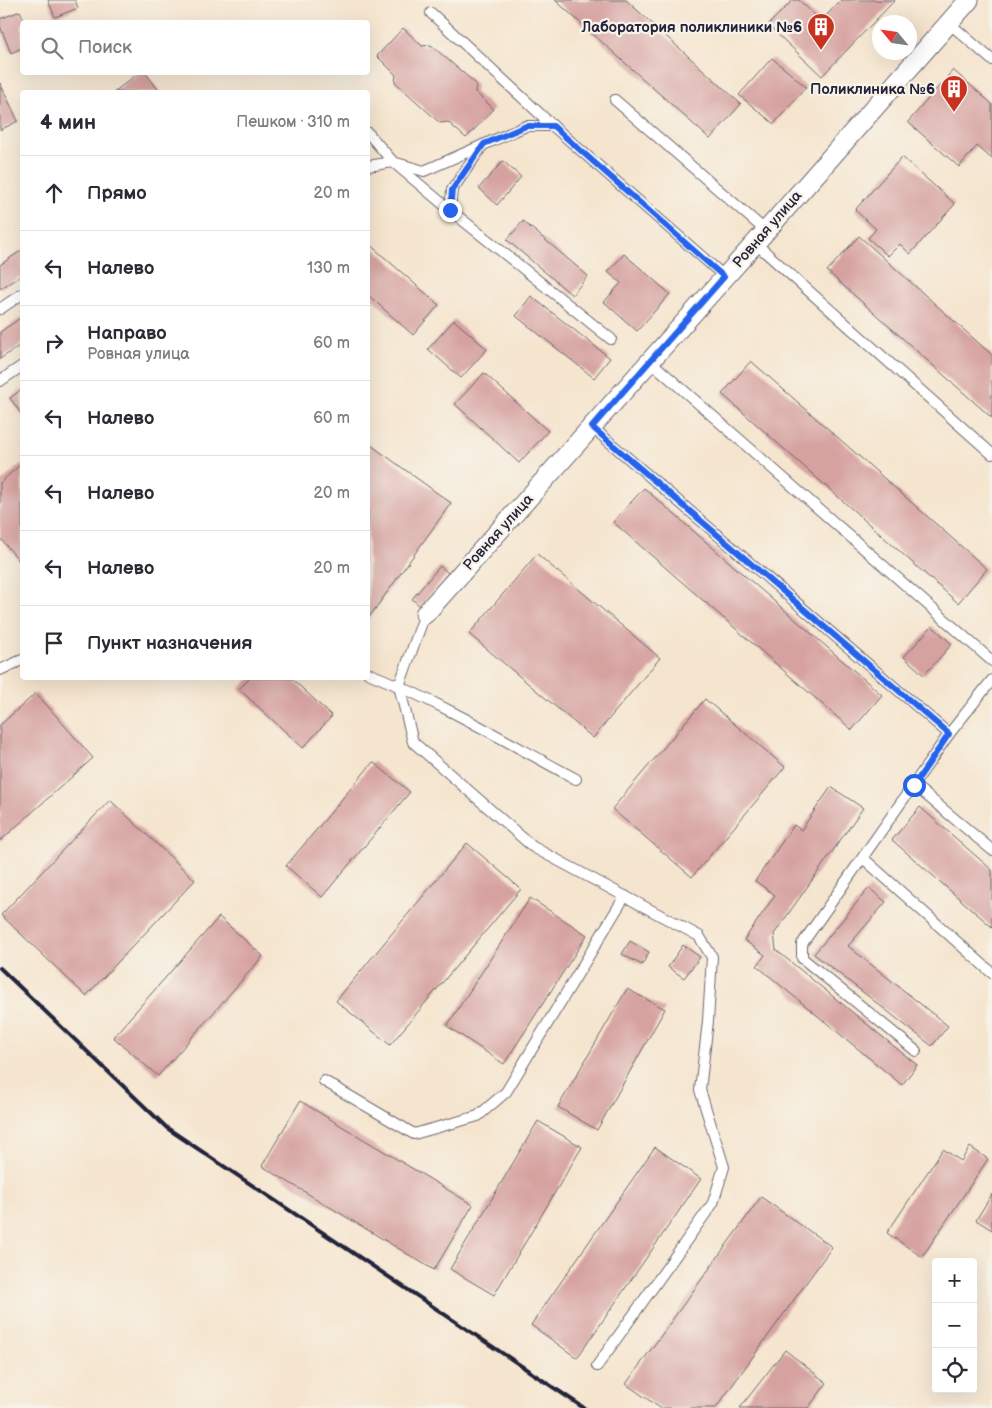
<!DOCTYPE html>
<html lang="ru">
<meta charset="utf-8">
<style>
:root{--surface:#fff;--page:#f7f7f7;--text:#2b2b33;--muted:#7c7c81;--line:#e1e1e2}
body{margin:0;font-family:"Balsamiq Sans",sans-serif;background:var(--page);color:var(--text)}
.controls{position:absolute;right:15px;bottom:15px;display:grid;overflow:hidden;border-radius:5px;box-shadow:0 5px 20px #0002}
.controls button{width:45px;height:45px;display:grid;place-items:center;padding:0;border:0;border-bottom:1px solid var(--line);background:var(--surface);color:var(--text);font:25px sans-serif}
.compass{position:absolute;left:872px;top:15px;width:45px;height:45px;border-radius:50%;background:var(--surface);box-shadow:0 5px 20px #0002;rotate:299deg}
.stop{position:absolute;width:15px;height:15px;margin:-11px;border:4px solid #2563eb;border-radius:50%;background:#fff}
.stop.end{background:#2563eb;border-color:#fff;box-shadow:0 1px 5px #0008}
.list{margin:0;padding:0;list-style:none}
h2{display:flex;justify-content:space-between;align-items:center;height:65px;margin:0;padding:0 20px;font-size:21px}
h2 small{font-size:16px;font-weight:400;color:var(--muted)}
.list li{display:grid;grid-template-columns:32px 1fr auto;gap:15px;align-items:center;box-sizing:border-box;height:75px;padding:0 20px;border-top:1px solid var(--line)}
.list b{display:block;font-size:19px;white-space:nowrap}
.list p{margin:0;font-size:16px;white-space:nowrap;color:var(--muted)}
.list em{font-size:16px;font-style:normal;color:var(--muted)}
.icon{flex:none;width:28px;height:28px;fill:none;stroke:currentColor;stroke-width:2;stroke-linecap:round;stroke-linejoin:round}
.map{position:relative;flex:none;width:992px;height:1408px;overflow:hidden}
.search{position:absolute;background:var(--surface);box-shadow:0 5px 20px #0002;left:20px;top:20px;width:350px;height:55px;display:flex;align-items:center;gap:12px;box-sizing:border-box;padding:0 18px;border-radius:5px;color:var(--muted);font-size:19px}
.panel{position:absolute;background:var(--surface);box-shadow:0 5px 20px #0002;left:20px;top:90px;width:350px;height:590px;border-radius:5px}
.map>svg:first-child{display:block}
.building{fill:#d6a2a0}
.lines{fill:none;stroke-linecap:round;stroke-linejoin:round}
.service-casing{stroke:#6c666f;stroke-width:12}
.minor-casing{stroke:#6c666f;stroke-width:21}
.service{stroke:#fff;stroke-width:10}
.minor{stroke:#fff;stroke-width:19}
.rail{stroke:#22223b;stroke-width:4}
.route{stroke:#2563eb;stroke-width:6}
.labels{text-anchor:middle;stroke-width:4.5;stroke-linejoin:round;paint-order:stroke}
.poi-label{font-size:15px;font-weight:bold;fill:#22223b;stroke:#f7f3e8;text-anchor:end}
.street-label{font-size:15px;fill:#22223b;stroke:#f7f3e8}
</style>
<div class="map">
<svg width="992" height="1408" viewBox="0 0 992 1408">
<rect width="100%" height="100%" fill="#f7f3e8"/>
<filter id="ink" filterUnits="userSpaceOnUse"><feTurbulence type="fractalNoise" baseFrequency=".02" numOctaves="2"/><feDisplacementMap in="SourceGraphic" scale="10" xChannelSelector="R" yChannelSelector="G"/><feConvolveMatrix kernelMatrix="1 2 1 2 8 2 1 2 1" color-interpolation-filters="sRGB"/></filter>
<filter id="wash" filterUnits="userSpaceOnUse"><feTurbulence type="fractalNoise" baseFrequency=".0096" numOctaves="4" result="noise"/><feDisplacementMap in="SourceGraphic" scale="20" xChannelSelector="R" yChannelSelector="G"/><feGaussianBlur stdDeviation="1.12" result="paint"/><feColorMatrix in="noise" values="0 0 0 0 0 0 0 0 0 0 0 0 0 0 0 0 0 1.4 0 .05"/><feComposite in="paint" operator="in"/></filter>
<g filter="url(#wash)">
<rect width="100%" height="100%" fill="#f5e5cf"/>
<g id="blocks">
<g class="building">
<polygon points="48,0 75,0 78,8 55,17"/>
<polygon points="555,0 626,0 741,104 710,139"/>
<polygon points="793,0 799,0 821,21 841,0 895,0 822,76 768,25"/>
<polygon points="20,11 25,22 22,22 22,48 11,53 0,26 0,19"/>
<polygon points="403,28 422,46 431,45 476,84 475,92 494,109 466,138 448,122 440,123 395,82 396,75 377,56"/>
<polygon points="772,58 806,87 774,124 739,95"/>
<polygon points="953,70 992,104 992,159 977,146 959,167 908,122"/>
<polygon points="140,72 145,72 160,92 114,92"/>
<polygon points="0,83 18,121 0,130"/>
<polygon points="902,157 955,204 910,254 900,244 888,256 868,238 876,229 855,210"/>
<polygon points="503,161 521,177 497,205 479,188"/>
<polygon points="523,221 588,276 572,295 507,240"/>
<polygon points="859,236 992,355 992,418 827,271"/>
<polygon points="368,243 439,305 413,335 368,295"/>
<polygon points="22,250 22,275 0,289 0,265"/>
<polygon points="624,254 670,294 637,331 604,302 621,283 608,272"/>
<polygon points="531,296 610,358 594,378 516,316"/>
<polygon points="22,317 22,344 0,359 0,332"/>
<polygon points="454,320 487,349 461,378 428,349"/>
<polygon points="751,361 987,569 958,603 722,394"/>
<polygon points="484,373 548,431 519,463 455,404"/>
<polygon points="22,389 22,415 10,398"/>
<polygon points="368,443 451,503 368,619"/>
<polygon points="22,463 22,564 0,538 0,483"/>
<polygon points="644,488 882,695 852,730 613,522"/>
<polygon points="537,554 660,658 593,738 469,634"/>
<polygon points="440,566 448,573 420,606 412,599"/>
<polygon points="932,626 952,644 924,675 904,657"/>
<polygon points="250,678 291,678 332,716 303,748 239,689"/>
<polygon points="36,693 93,758 0,841 0,725"/>
<polygon points="705,699 785,767 692,877 612,809"/>
<polygon points="373,762 410,792 322,897 286,866"/>
<polygon points="831,787 863,808 774,934 776,950 917,1065 902,1085 757,966 765,955 744,940 775,895 755,881 794,825 801,830"/>
<polygon points="110,800 195,880 86,996 1,915"/>
<polygon points="920,807 992,870 992,927 892,840"/>
<polygon points="467,843 521,889 390,1045 336,1001"/>
<polygon points="869,888 886,902 848,946 948,1026 932,1046 814,954"/>
<polygon points="530,898 587,935 504,1064 447,1026"/>
<polygon points="219,917 263,956 158,1076 113,1037"/>
<polygon points="630,941 649,952 642,965 622,954"/>
<polygon points="683,945 700,957 684,978 668,967"/>
<polygon points="627,989 665,1009 597,1130 558,1107"/>
<polygon points="300,1101 473,1205 434,1270 262,1166"/>
<polygon points="538,1121 582,1147 494,1295 450,1269"/>
<polygon points="655,1147 701,1179 577,1358 531,1325"/>
<polygon points="970,1147 988,1159 922,1257 887,1233 943,1149 961,1161"/>
<polygon points="992,1194 992,1230 976,1220"/>
<polygon points="761,1197 832,1247 716,1408 660,1408 626,1384"/>
<polygon points="785,1350 827,1383 808,1408 740,1408"/>
</g>
</g>
</g>
<g filter="url(#ink)">
<use href="#blocks" fill-opacity="0" stroke="#6c666f" stroke-width="1"/>
<g class="lines">
<defs>
<g id="service">
<polyline points="431,13 553,126"/>
<polyline points="949,23 992,60"/>
<polyline points="615,100 766,231"/>
<polyline points="368,133 393,162 424,171 526,126 553,126 725,277"/>
<polyline points="483,145 452,190 450,210 611,339"/>
<polyline points="368,166 393,162 450,210"/>
<polyline points="755,243 992,454"/>
<polyline points="0,309 22,294"/>
<polyline points="650,361 992,661"/>
<polyline points="0,381 22,366"/>
<polyline points="592,427 949,734"/>
<polyline points="425,614 399,686 413,742 533,847 699,936 712,957 708,1021 700,1090 724,1167 713,1203 597,1366"/>
<polyline points="0,670 22,660"/>
<path d="M368,673C440,702 507,742 576,779"/>
<polyline points="914,785 992,850"/>
<polyline points="863,858 992,973"/>
<polyline points="916,1051 802,958 802,944 949,734 992,680"/>
<polyline points="324,1081 414,1134 478,1116 506,1092 625,896"/>
</g>
<polyline id="minor" points="425,614 766,231 969,0"/>
</defs>
<use href="#service" class="service-casing"/>
<use href="#minor" class="minor-casing"/>
<use href="#service" class="service"/>
<use href="#minor" class="minor"/>
<polyline class="rail" points="0,968 167,1128 584,1408"/>
</g>
</g>
<g class="lines" filter="url(#ink)">
<polyline class="route" points="450,210 452,190 484,144 526,126 553,126 724,277 592,427 949,734 914,785"/>
</g>
<defs>
<symbol id="building-pin" viewBox="-11 -11 22 30"><path d="M0 17L-7.5 6A9.5 9.5 0 1 1 7.5 6Z" fill="#c8321e" stroke="#f7f3e8"/><path d="M-4-6H4V6H1V3H-1V6H-4ZM-2.5-4.3h1.7v1.8h-1.7ZM.8-4.3h1.7v1.8H.8ZM-2.5-1h1.7V.8h-1.7ZM.8-1h1.7V.8H.8Z" fill="#fff"/></symbol>
</defs>
<g fill-rule="evenodd">
<use href="#building-pin" x="805" y="11" width="32" height="43"/>
<use href="#building-pin" x="938" y="73" width="32" height="43"/>
</g>
<g class="labels">
<g class="poi-label">
<text x="802" y="32">Лаборатория поликлиники №6</text>
<text x="935" y="94">Поликлиника №6</text>
</g>
<g class="street-label">
<text transform="translate(767 229) rotate(-49)" y="5">Ровная улица</text>
<text transform="translate(498 532) rotate(-48)" y="5">Ровная улица</text>
</g>
</g>
</svg>
<div class="controls">
<button>+</button>
<button>−</button>
<button><svg class="icon" aria-label="locate" viewBox="0 0 24 24"><circle cx="12" cy="12" r="6"/><path d="M12 2v4M12 18v4M2 12h4M18 12h4"/></svg></button>
</div>
<svg class="compass" viewBox="-18 -18 36 36"><path d="M0-13l5 13h-10z" fill="#e53935"/><path d="M0 13l5-13h-10z" fill="#7c7c81"/></svg>
<div class="stop" style="left:914px;top:785px"></div>
<div class="stop end" style="left:450px;top:210px"></div>
<div class="search"><svg class="icon" aria-label="search" viewBox="0 0 24 24"><circle cx="10" cy="10" r="6"/><path d="M15 15l6 6"/></svg>Поиск</div>
<section class="panel">
<h2>4 мин<small>Пешком · 310 m</small></h2>
<ul class="list">
<li><svg class="icon" aria-label="ahead" viewBox="0 0 24 24"><path d="M12 20V5M6 11l6-6 6 6"/></svg><div><b>Прямо</b></div><em>20 m</em></li>
<li><svg class="icon" aria-label="left" viewBox="0 0 24 24"><path d="M17 20v-9H6M10 6l-5 5 5 5"/></svg><div><b>Налево</b></div><em>130 m</em></li>
<li><svg class="icon" aria-label="right" viewBox="0 0 24 24"><path d="M7 20v-9h11M14 6l5 5-5 5"/></svg><div><b>Направо</b><p>Ровная улица</p></div><em>60 m</em></li>
<li><svg class="icon" aria-label="left" viewBox="0 0 24 24"><path d="M17 20v-9H6M10 6l-5 5 5 5"/></svg><div><b>Налево</b></div><em>60 m</em></li>
<li><svg class="icon" aria-label="left" viewBox="0 0 24 24"><path d="M17 20v-9H6M10 6l-5 5 5 5"/></svg><div><b>Налево</b></div><em>20 m</em></li>
<li><svg class="icon" aria-label="left" viewBox="0 0 24 24"><path d="M17 20v-9H6M10 6l-5 5 5 5"/></svg><div><b>Налево</b></div><em>20 m</em></li>
<li><svg class="icon" aria-label="arrive" viewBox="0 0 24 24"><path d="M6 21V4h12l-3 4 3 4H6"/></svg><div><b>Пункт назначения</b></div></li>
</ul>
</section>
</div>
